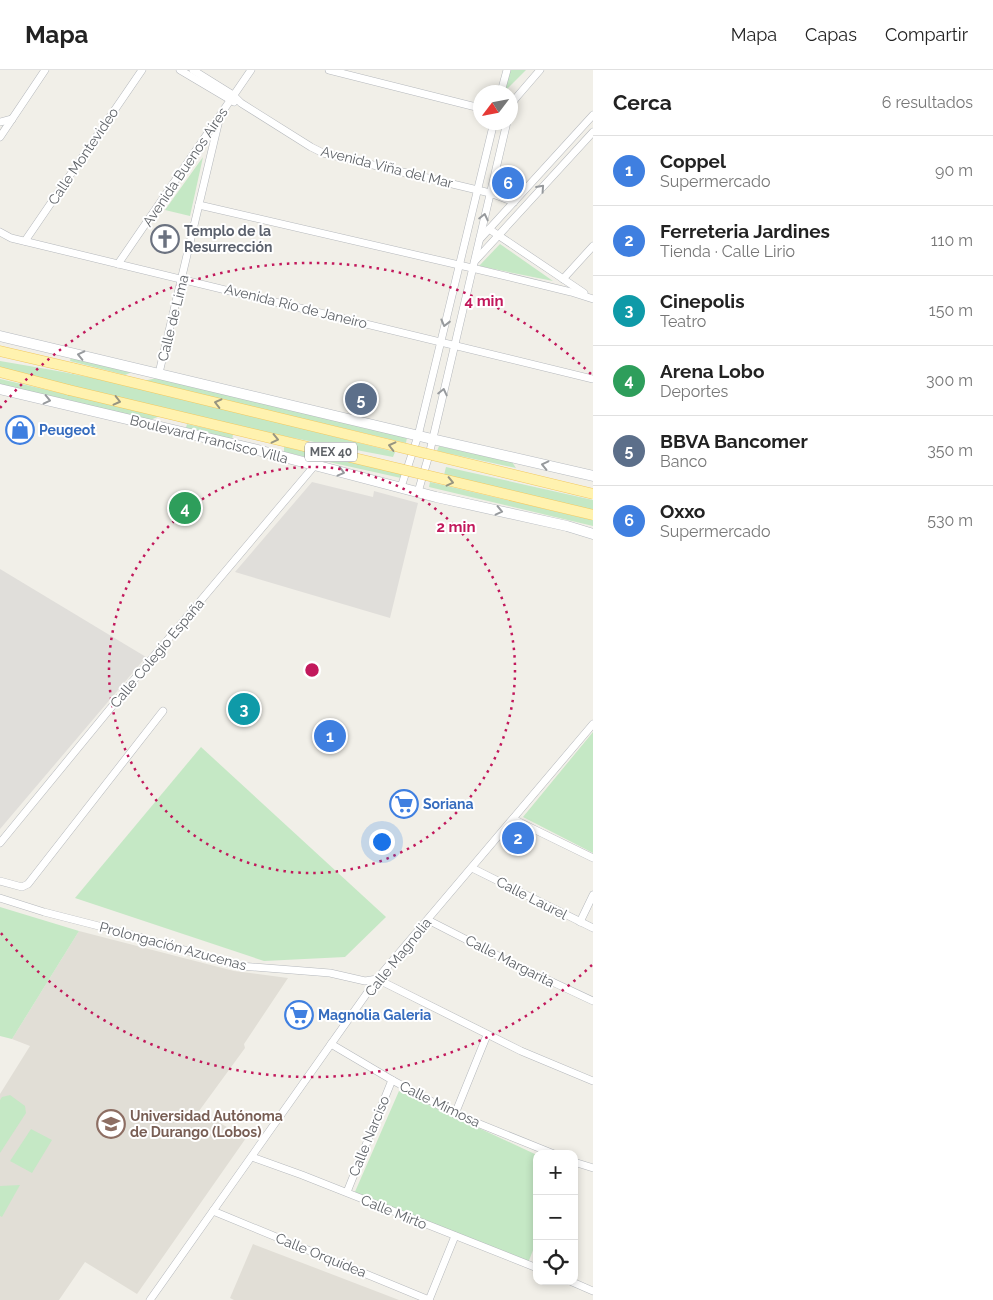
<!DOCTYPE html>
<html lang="es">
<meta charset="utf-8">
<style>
:root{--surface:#fff;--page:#f2f2f2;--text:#222;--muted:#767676;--line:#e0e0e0;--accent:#ea4335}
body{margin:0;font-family:Raleway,sans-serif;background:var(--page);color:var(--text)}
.controls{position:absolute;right:15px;bottom:15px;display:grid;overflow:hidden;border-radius:10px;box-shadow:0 2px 8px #0003}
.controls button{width:45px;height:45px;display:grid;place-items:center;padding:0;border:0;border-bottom:1px solid var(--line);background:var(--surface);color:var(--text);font:25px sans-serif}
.compass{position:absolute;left:473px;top:15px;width:45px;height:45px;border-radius:50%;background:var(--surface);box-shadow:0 2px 8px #0003;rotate:238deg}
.you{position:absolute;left:381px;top:771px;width:18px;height:18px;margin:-12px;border:4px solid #fff;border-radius:50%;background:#1a73e8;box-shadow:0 0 0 8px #1a73e833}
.badge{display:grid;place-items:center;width:32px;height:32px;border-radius:50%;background:var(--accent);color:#fff;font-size:16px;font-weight:700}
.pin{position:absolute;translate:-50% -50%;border:2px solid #fff;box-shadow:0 1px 5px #0006}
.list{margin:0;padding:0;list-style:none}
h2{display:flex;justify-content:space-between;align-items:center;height:65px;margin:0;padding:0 20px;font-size:21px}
h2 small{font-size:16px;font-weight:400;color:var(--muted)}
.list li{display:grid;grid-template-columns:32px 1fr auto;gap:15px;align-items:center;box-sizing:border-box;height:70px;padding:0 20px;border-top:1px solid var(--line)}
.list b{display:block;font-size:19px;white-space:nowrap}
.list p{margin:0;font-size:16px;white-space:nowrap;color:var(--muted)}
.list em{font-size:16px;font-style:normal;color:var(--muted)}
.icon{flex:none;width:28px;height:28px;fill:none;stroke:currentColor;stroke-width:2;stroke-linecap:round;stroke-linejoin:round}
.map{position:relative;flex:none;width:593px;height:1230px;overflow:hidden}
header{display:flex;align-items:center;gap:30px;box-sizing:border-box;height:70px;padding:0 25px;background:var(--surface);border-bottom:1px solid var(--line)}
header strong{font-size:24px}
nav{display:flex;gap:28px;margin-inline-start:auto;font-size:18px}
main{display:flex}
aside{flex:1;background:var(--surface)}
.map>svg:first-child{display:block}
.industrial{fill:#e0deda}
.education{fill:#e1ded6}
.green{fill:#c5e8c5}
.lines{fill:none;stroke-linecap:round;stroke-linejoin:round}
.street-casing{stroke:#b5b8bc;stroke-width:8}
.secondary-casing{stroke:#b6babf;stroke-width:11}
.primary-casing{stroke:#f2c960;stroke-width:11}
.street{stroke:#fff;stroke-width:7}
.secondary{stroke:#fff;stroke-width:10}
.primary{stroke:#fff2af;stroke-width:10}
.primary-bridge-casing{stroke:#f2c960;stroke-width:11;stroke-linecap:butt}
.primary-bridge{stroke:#fff2af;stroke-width:10}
.oneway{stroke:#979a9d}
.oneway2{stroke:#979581}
.ring{fill:none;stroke:#c2185b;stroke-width:2.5;stroke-dasharray:2.5 5}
.labels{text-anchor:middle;stroke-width:4;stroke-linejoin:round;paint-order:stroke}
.shield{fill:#fff;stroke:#8f9295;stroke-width:1}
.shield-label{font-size:12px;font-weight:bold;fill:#5f6368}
.street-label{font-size:14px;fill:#5f6368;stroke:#fff}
.worship-label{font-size:14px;font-weight:bold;fill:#5b616d;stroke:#fff;text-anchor:start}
.shop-label{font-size:14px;font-weight:bold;fill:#366cbe;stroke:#fff;text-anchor:start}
.education-label{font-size:14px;font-weight:bold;fill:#785e54;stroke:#fff;text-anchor:start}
.centre{fill:#c2185b;stroke:#fff;stroke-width:2.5}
.ring-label{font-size:15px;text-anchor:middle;font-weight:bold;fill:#c2185b;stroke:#fff;stroke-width:4;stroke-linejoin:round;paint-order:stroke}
</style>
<header>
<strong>Mapa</strong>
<nav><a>Mapa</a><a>Capas</a><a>Compartir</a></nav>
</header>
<main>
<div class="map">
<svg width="593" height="1230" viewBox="0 0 593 1230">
<rect width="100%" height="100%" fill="#f1efe8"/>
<g class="industrial">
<polygon points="312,412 373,427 374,421 418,433 390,548 235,502"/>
<polygon points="0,499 146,587 0,759"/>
</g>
<g class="education">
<polygon points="79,861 234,901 288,908 244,974 245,978 199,1041 246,1068 137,1224 85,1192 59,1230 0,1230 0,1024 30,976 12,969"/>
<polygon points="253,1174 399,1230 234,1230 230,1228"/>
</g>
<g class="green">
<polygon points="509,0 526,0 504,22"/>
<polygon points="203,87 190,146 165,140"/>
<polygon points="500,174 553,211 479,196"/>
<polygon points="71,287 132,302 125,305 70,291"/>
<path d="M0,291C133,312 264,349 395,382L393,387L262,362L0,299Z"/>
<polygon points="157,308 407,367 406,373 143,311"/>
<polygon points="0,309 160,346 150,350 0,316"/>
<polygon points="187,354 233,364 232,370 186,358"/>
<polygon points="284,376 402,403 401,408 284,382"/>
<polygon points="439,376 512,392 516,398 437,381"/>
<polygon points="446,397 593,430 593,442 444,405"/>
<polygon points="430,412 593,450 593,456 429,417"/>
<polygon points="593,662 593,783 523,747"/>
<polygon points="201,677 386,847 345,887 264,891 75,828"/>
<polygon points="0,837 79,861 12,969 0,966"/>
<polygon points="399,1021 537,1085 537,1170 528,1193 354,1124"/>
<polygon points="10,1025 25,1036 26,1043 0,1083 0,1030 2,1027"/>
<polygon points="31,1059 52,1070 32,1103 10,1091"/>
<polygon points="20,1115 2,1147 0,1146 0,1116"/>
</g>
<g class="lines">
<defs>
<g id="street">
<polyline points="180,0 234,32"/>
<polyline points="193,0 233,25 241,33 311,77 323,83 490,123 514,132"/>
<polyline points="329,0 480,38"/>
<polyline points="501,22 507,0"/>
<polyline points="510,38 515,29 540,0"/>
<polyline points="0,52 12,49"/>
<polyline points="0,67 45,0"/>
<polyline points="199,135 472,198 571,222 593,229"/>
<polyline points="489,159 584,223"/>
<polyline points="0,162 11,168 593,309"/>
<polyline points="480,169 593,45"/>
<polyline points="25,171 142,0"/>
<polyline points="475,191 593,62"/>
<polyline points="118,194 251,0"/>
<polyline points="563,209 593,176"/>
<polyline points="159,303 220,46"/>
<polyline points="401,417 418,366 494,52"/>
<polyline points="418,422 429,385 507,52"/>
<polyline points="513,749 593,788"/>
<polyline points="0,773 132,612 315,395"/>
<polyline points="472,798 593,858"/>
<polyline points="0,811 22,817 28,814 163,641"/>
<polyline points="0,828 44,842 126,863 240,896 330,903 365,911 377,909"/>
<polyline points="428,850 514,894 593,931"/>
<polyline points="580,852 593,825"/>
<polyline points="377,909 521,981 593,1011"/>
<polyline points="331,974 392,1010 455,1044 554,1084"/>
<polyline points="455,1044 487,965"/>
<polyline points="252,1087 302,1105 537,1198"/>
<polyline points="574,1092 593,1098"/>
<polyline points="347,1122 392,1010"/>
<polyline points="213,1141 429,1230"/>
<polyline points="570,1211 593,1221"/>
<polyline points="150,1230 377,909 593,654"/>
<polyline points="429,1230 455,1166"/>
</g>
<g id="secondary">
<polyline points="0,266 432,369 593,406"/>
<polyline points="0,319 254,379 436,427 567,456 593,464"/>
</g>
<g id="primary">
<polyline points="0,281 73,298"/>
<polyline points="0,302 69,320"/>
</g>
</defs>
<use href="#street" class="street-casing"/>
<use href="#secondary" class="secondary-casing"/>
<use href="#primary" class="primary-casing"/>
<use href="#street" class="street"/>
<use href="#secondary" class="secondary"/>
<use href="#primary" class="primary"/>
<defs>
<g id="primary-bridge">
<polyline points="73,298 593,424"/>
<polyline points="69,320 593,445"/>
</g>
</defs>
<use href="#primary-bridge" class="primary-bridge-casing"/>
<use href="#primary-bridge" class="primary-bridge"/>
</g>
<defs><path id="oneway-chevron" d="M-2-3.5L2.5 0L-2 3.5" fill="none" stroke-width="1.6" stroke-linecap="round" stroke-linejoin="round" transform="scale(1.25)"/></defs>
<g class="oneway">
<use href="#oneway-chevron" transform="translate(541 118) rotate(-48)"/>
<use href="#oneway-chevron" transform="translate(484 147) rotate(-77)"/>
<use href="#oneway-chevron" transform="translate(445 253) rotate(104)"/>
<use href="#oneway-chevron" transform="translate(81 285) rotate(-167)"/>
<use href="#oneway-chevron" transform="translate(443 322) rotate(-77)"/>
<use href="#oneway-chevron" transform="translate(47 330) rotate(13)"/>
<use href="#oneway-chevron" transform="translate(545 395) rotate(-167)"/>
<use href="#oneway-chevron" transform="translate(341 402) rotate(15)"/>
<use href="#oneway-chevron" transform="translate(499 441) rotate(13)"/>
</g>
<g class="oneway2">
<use href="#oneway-chevron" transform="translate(117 331) rotate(14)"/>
<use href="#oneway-chevron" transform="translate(218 333) rotate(-166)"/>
<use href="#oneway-chevron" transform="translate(275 369) rotate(13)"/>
<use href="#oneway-chevron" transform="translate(392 376) rotate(-166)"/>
<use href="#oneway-chevron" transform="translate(450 412) rotate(13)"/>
</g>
<g class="ring">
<circle cx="312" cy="600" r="203"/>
<path d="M592 895A407 407 0 0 1 0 862M0 338A407 407 0 0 1 592 305"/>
</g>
<defs>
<symbol id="church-ring" viewBox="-11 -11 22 22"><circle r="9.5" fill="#fff" stroke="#6b7280" stroke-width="1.5"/><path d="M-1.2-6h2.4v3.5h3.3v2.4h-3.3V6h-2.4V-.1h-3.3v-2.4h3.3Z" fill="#6b7280"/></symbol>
<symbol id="shop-ring" viewBox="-11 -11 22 22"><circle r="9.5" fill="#fff" stroke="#3f7fe0" stroke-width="1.5"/><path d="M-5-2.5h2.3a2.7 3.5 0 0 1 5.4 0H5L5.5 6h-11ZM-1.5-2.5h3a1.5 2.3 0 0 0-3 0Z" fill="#3f7fe0"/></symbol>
<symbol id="supermarket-ring" viewBox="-11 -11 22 22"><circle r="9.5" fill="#fff" stroke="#3f7fe0" stroke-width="1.5"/><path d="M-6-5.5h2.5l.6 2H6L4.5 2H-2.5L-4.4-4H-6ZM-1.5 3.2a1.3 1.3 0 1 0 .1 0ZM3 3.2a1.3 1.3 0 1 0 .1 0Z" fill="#3f7fe0"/></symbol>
<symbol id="university-ring" viewBox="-11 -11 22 22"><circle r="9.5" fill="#fff" stroke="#8d6e63" stroke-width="1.5"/><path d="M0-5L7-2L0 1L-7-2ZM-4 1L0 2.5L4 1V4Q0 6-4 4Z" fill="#8d6e63"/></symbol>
</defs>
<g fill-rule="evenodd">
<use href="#church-ring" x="149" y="153" width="32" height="32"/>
<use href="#shop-ring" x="4" y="344" width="32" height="32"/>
<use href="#supermarket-ring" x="388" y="718" width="32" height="32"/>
<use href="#supermarket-ring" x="283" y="929" width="32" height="32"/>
<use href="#university-ring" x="95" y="1038" width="32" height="32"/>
</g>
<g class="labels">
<rect class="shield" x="305" y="372.5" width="52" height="19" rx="4"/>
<g class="shield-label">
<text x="331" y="386">MEX 40</text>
</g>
<g class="street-label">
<text transform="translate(83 86) rotate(-56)" y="5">Calle Montevideo</text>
<text transform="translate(185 97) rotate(-56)" y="5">Avenida Buenos Aires</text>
<text transform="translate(387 97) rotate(14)" y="5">Avenida Viña del Mar</text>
<text transform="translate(296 236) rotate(14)" y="5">Avenida Río de Janeiro</text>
<text transform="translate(173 248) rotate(-76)" y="5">Calle de Lima</text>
<text transform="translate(209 369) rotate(14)" y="5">Boulevard Francisco Villa</text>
<text transform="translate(157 583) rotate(-50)" y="5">Calle Colegio España</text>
<text transform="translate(532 828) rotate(27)" y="5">Calle Laurel</text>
<text transform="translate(173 876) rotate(15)" y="5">Prolongación Azucenas</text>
<text transform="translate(398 887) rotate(-51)" y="5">Calle Magnolia</text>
<text transform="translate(510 891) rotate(27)" y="5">Calle Margarita</text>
<text transform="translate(440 1034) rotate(26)" y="5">Calle Mimosa</text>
<text transform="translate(369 1066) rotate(-68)" y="5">Calle Narciso</text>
<text transform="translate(394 1142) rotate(22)" y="5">Calle Mirto</text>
<text transform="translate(321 1185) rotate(22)" y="5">Calle Orquídea</text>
</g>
<g class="worship-label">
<text x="184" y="166">Templo de la<tspan x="184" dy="16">Resurrección</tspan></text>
</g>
<g class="shop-label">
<text x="39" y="365">Peugeot</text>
<text x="423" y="739">Soriana</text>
<text x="318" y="950">Magnolia Galeria</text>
</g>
<g class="education-label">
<text x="130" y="1051">Universidad Autónoma<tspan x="130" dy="16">de Durango (Lobos)</tspan></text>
</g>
</g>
<circle cx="312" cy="600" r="8" class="centre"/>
<g class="ring-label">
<text x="484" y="236">4 min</text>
<text x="456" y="462">2 min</text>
</g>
</svg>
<div class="controls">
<button>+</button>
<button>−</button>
<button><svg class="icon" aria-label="locate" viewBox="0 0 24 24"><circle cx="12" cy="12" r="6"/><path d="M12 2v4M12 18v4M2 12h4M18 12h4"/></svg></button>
</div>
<svg class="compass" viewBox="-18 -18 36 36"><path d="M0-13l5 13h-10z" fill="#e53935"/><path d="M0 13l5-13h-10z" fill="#767676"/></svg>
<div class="you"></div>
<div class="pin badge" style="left:330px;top:666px;background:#3f7fe0">1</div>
<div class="pin badge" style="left:518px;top:768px;background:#3f7fe0">2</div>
<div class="pin badge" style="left:244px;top:639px;background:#0f9aa8">3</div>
<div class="pin badge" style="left:185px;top:438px;background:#2e9e5b">4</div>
<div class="pin badge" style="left:361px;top:329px;background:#5c6f8a">5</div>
<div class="pin badge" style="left:508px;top:113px;background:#3f7fe0">6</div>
</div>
<aside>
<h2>Cerca<small>6 resultados</small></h2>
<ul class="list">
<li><span class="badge" style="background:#3f7fe0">1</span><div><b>Coppel</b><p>Supermercado</p></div><em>90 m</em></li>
<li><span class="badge" style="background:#3f7fe0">2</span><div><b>Ferreteria Jardines</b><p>Tienda · Calle Lirio</p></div><em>110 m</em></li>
<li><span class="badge" style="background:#0f9aa8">3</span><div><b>Cinepolis</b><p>Teatro</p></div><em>150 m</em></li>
<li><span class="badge" style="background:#2e9e5b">4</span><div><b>Arena Lobo</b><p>Deportes</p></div><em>300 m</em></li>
<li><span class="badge" style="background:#5c6f8a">5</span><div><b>BBVA Bancomer</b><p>Banco</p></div><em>350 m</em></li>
<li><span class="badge" style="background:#3f7fe0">6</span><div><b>Oxxo</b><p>Supermercado</p></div><em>530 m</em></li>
</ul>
</aside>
</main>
